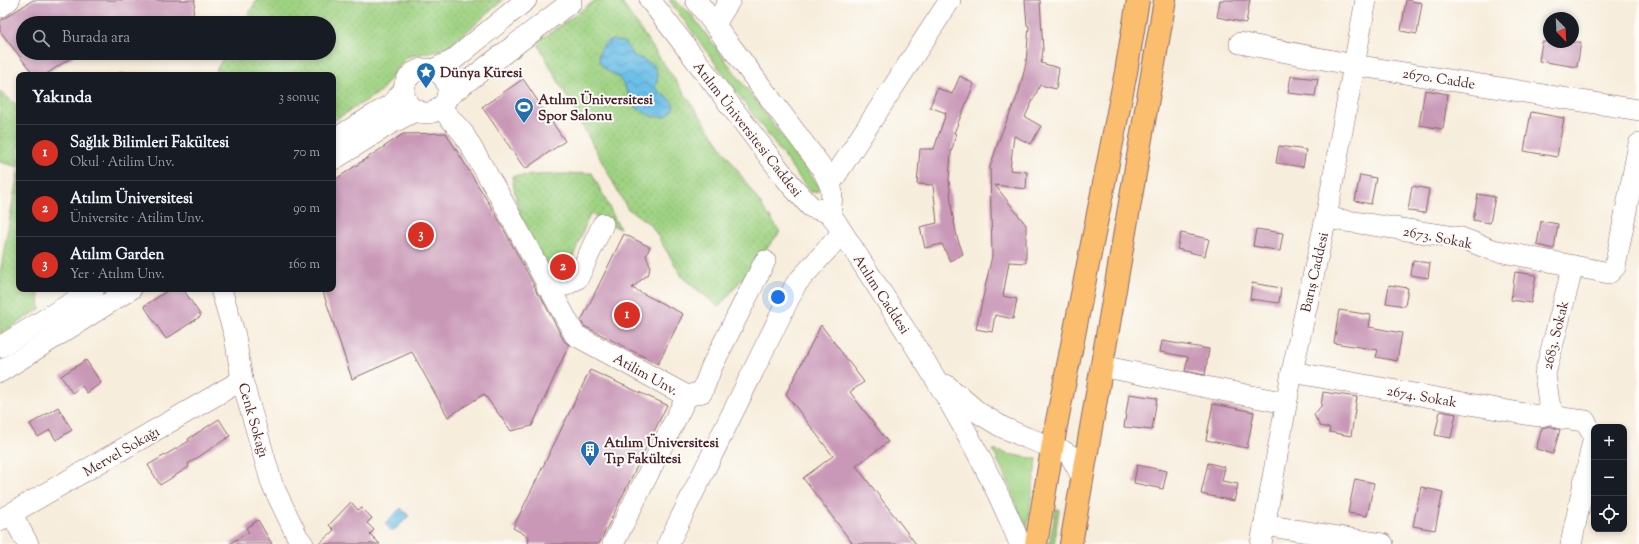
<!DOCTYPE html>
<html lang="tr">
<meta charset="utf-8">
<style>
:root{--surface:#171b24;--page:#242831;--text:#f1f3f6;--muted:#9ea1a6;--line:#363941;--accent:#d93025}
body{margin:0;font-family:"Sorts Mill Goudy",serif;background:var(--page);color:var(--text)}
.controls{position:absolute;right:12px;bottom:12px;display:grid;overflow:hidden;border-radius:8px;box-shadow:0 2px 6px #0003}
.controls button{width:36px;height:36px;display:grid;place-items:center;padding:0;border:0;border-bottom:1px solid var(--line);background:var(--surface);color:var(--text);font:20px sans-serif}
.compass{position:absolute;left:1543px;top:12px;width:36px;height:36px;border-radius:50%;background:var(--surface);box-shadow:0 2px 6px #0003;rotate:156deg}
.you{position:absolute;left:778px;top:297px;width:14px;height:14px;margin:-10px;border:3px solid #fff;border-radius:50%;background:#1a73e8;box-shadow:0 0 0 6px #1a73e833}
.badge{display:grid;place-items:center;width:26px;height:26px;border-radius:50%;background:var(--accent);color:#fff;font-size:13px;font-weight:700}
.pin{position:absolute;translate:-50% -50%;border:2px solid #fff;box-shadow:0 1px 4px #0006}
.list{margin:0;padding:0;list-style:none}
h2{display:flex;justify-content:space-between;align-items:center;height:52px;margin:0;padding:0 16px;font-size:17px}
h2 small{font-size:13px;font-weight:400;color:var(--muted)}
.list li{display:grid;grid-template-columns:26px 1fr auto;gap:12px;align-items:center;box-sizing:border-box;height:56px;padding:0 16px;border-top:1px solid var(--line)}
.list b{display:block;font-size:15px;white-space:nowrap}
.list p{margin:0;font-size:13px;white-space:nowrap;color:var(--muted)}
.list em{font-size:13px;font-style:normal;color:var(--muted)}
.icon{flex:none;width:22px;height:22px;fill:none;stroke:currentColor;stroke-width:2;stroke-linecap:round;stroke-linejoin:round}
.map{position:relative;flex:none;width:1639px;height:544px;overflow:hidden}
.search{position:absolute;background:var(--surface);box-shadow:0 2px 6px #0003;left:16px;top:16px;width:320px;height:44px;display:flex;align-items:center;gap:10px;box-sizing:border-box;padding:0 14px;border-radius:22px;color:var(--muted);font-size:15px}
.panel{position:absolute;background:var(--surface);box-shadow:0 2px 6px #0003;left:16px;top:72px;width:320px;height:220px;border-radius:8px}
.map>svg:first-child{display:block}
.grass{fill:#9fd282;stroke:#747856}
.park{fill:url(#park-dots);stroke:#747856}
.water{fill:url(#water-waves);stroke:#5b6f8a}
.building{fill:#c998b7}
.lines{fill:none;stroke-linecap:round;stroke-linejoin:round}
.minor-casing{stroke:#876769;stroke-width:22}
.major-casing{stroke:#876769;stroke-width:24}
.minor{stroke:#fff;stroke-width:21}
.major{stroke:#fabe6e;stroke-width:22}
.labels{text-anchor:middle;stroke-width:4;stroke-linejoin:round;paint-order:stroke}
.poi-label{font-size:14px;font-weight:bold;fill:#4a1f2b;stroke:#fdfcf7;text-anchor:start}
.street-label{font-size:14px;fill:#4a1f2b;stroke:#fdfcf7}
</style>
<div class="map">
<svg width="1639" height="544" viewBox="0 0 1639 544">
<defs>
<pattern id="park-dots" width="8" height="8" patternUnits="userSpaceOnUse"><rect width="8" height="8" fill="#9fd282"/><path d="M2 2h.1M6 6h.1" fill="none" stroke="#8ab470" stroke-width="1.8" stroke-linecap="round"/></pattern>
<pattern id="water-waves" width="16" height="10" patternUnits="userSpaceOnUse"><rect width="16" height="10" fill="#6cbfe8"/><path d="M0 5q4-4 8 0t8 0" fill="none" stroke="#5b9bbc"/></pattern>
</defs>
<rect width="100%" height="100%" fill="#fdfcf7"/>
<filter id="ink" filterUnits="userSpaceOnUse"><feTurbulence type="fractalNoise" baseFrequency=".025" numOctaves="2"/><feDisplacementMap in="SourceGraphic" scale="8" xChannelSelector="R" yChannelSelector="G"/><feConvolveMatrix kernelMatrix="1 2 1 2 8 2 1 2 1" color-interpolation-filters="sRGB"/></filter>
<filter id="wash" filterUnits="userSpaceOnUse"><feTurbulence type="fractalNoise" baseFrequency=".012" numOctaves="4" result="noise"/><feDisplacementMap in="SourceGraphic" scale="16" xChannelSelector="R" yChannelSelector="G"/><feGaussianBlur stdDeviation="0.9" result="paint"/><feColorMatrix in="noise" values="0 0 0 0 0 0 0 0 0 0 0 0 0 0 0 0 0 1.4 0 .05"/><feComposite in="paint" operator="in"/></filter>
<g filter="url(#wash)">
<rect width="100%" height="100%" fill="#f7eddc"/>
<g class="grass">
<polygon points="669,0 674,0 691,14 816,182 819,187 817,192 810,192"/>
<polygon points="993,450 1007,454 1037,459 1026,533 1010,487"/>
<polygon points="1056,509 1059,509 1054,544 1049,544"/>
</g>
<g class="park">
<polygon points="257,0 503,0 448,48 407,57 380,92 333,121 333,75 119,75 214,74 226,53 329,53 329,23 243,23"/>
<polygon points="596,0 620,0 780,232 719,307 683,278 651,225 627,208 537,42"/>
<polygon points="0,91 19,107 19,289 38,289 40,309 0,334 0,273 19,167 0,162"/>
<polygon points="592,173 620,229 590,213 564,280 548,272 520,221 512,176"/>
</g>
<g class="water">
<path d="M611,40L624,42L633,55L654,65L658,76L655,87C661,97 685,101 667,116C654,120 643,113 633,104C629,96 626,87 620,79C615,74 609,72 604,68C594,58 600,45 611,40Z"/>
<polygon points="401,508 409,516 392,532 385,523"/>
</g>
<g id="blocks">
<g class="building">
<polygon points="33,0 195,0 192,23 23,23 23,53 78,53 45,75 34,75 0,31 0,21"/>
<polygon points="1025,0 1040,0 1043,50 1041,63 1059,68 1056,89 1040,85 1025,117 1041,126 1031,144 1014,136 1010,170 1027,172 1026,189 995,185 1026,225 1026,263 1009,262 1003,296 1017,299 1013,319 995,315 992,332 976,329 992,256 990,167 1000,137 1019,92 1026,63 1029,26 1027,25"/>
<polygon points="1220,0 1250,0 1246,23 1217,17"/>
<polygon points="1406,0 1422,3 1417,34 1401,31"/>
<polygon points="1542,42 1581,42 1577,67 1539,61"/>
<polygon points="960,76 974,84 954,133 956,134 951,153 949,180 952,212 957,237 963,254 950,261 942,244 925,248 920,227 937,223 933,185 917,184 920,149 934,149 946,113 930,107 937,88 952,94"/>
<polygon points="1291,76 1318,79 1315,96 1288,93"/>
<polygon points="523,79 565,141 525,169 482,107"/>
<polygon points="1425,90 1448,94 1443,129 1419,125"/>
<polygon points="1531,112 1564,118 1557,157 1524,151"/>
<polygon points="446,133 496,215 535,287 537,294 541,297 564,341 569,345 532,426 511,431 484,394 448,417 412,352 352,379 322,289 333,289 333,181 403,134"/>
<polygon points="1279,146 1306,150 1303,167 1276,163"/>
<polygon points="1360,175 1376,178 1371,204 1355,201"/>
<polygon points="1412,186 1429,189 1425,213 1408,211"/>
<polygon points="1478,194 1495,197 1490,223 1473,220"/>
<polygon points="1541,221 1558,224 1554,249 1537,245"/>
<polygon points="1256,229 1283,233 1280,251 1253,246"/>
<polygon points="1181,233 1209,239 1205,256 1177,249"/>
<polygon points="624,234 650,247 646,256 650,265 649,273 632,288 683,314 658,364 584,326 581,321"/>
<polygon points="1413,261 1430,263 1428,278 1411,275"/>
<polygon points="1515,272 1536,275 1531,303 1511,300"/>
<polygon points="1252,283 1281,288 1279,303 1250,299"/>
<polygon points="1389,285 1408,288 1405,306 1386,303"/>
<polygon points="170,289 183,289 201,316 166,339 144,306"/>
<polygon points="1339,310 1371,315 1369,327 1402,333 1397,361 1376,357 1378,350 1334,343"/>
<polygon points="821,325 864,382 850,392 888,442 856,466 916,544 853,544 803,478 833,456 786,394"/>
<polygon points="1162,341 1209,349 1205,375 1185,371 1188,357 1160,352"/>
<polygon points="86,360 101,383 87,393 82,386 72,393 61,376"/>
<polygon points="590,370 667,405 599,544 528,544 529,537 513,528"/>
<polygon points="1323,392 1357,397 1351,436 1329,432 1330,428 1320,426 1314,415 1321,406"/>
<polygon points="1129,394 1157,398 1152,430 1124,427"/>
<polygon points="1213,404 1254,412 1247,448 1206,440"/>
<polygon points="58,407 72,430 56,440 50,430 38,437 30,424"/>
<polygon points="1440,411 1456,414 1451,438 1435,435"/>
<polygon points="219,419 230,436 188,464 189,467 160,485 148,465 189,441 188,439"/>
<polygon points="1550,426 1560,430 1553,454 1536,449 1542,428"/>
<polygon points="1208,463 1225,467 1222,481 1238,484 1234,501 1201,494"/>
<polygon points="1137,465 1167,471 1163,489 1134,483"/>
<polygon points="1355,479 1374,483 1367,516 1348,513"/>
<polygon points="1421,487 1443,492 1435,530 1413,526"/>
<polygon points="351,502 358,510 362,508 372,518 367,523 374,530 370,534 380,544 319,544 334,530 329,525"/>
<polygon points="258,520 272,544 229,544 249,532 246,528"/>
</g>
</g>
</g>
<g filter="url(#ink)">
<use href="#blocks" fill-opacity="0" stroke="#876769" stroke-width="1"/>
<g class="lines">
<defs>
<g id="minor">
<polyline points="650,0 791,185 811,207 830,213"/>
<path d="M696,0L820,165C832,187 834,188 830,213"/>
<polyline points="0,7 9,0"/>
<polyline points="715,24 730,0"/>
<polyline points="1240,43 1354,65 1639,110"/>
<circle cx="426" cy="91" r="22"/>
<polyline points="432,70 452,61 526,0"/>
<polyline points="447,97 571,2"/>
<polyline points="440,107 463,133 498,193 575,335 687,396 702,392 712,366 765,261"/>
<polyline points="333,140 392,104 404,90"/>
<polyline points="333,160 388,125 417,110"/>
<polyline points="830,184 950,0"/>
<path d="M830,213C899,321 972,425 1020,544"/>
<polyline points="1326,218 1461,238 1493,250 1609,273 1615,267 1639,144"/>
<polyline points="547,287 566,285 578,278 603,224"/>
<polyline points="221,289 235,336 242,380 272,484 298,538 303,544"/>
<polyline points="0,347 94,289"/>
<polyline points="1101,366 1286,403"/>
<polyline points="0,372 131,289"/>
<polyline points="1292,372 1525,414 1540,416 1553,413"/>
<polyline points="946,385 979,413 1002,427 1027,438 1063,451 1070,455 1082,477"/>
<polyline points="12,515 28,544"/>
<polyline points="0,520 242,380"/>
<polyline points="1264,525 1383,544"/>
<polyline points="613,544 687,396"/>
<polyline points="668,544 796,284 842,233"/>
<polyline points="1261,544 1292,372 1326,218 1366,0"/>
<polyline points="1571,544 1594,436 1585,421 1561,418 1553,413 1549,403 1545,374 1573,266"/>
</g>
<g id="major">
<polyline points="1036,544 1056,426 1126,72 1138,0"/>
<polyline points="1071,544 1165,0"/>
</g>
</defs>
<use href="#minor" class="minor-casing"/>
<use href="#major" class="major-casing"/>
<use href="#minor" class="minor"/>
<use href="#major" class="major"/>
</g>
</g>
<defs>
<symbol id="sight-pin" viewBox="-11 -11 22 30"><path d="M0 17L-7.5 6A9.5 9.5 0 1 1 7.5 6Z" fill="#1f6fb2" stroke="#fdfcf7"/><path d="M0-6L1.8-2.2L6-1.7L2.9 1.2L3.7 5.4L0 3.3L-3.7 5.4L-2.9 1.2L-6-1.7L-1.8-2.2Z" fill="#fff"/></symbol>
<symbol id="stadium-pin" viewBox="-11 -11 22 30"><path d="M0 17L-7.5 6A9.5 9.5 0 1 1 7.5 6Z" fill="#1f6fb2" stroke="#fdfcf7"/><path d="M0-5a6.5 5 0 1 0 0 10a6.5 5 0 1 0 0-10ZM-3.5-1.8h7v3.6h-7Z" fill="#fff"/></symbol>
<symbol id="building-pin" viewBox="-11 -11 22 30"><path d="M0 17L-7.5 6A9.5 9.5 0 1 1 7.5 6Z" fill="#1f6fb2" stroke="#fdfcf7"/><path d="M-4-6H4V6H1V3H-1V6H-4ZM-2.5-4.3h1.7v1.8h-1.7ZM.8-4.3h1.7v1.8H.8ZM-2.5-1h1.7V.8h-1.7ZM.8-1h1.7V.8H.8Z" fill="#fff"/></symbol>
</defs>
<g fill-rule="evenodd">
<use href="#sight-pin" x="415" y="61" width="22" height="30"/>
<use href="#stadium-pin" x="513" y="96" width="22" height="30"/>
<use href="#building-pin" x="579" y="439" width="22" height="30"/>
</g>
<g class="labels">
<g class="poi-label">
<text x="440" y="77">Dünya Küresi</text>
<text x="538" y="104">Atılım Üniversitesi<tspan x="538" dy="16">Spor Salonu</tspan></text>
<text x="604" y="447">Atılım Üniversitesi<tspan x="604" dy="16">Tıp Fakültesi</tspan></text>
</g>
<g class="street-label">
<text transform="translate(1439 78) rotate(9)" y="5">2670. Cadde</text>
<text transform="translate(748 129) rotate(52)" y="5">Atılım Üniversitesi Caddesi</text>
<text transform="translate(1438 237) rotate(11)" y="5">2673. Sokak</text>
<text transform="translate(1314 272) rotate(-77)" y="5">Barış Caddesi</text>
<text transform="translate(882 294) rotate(57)" y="5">Atılım Caddesi</text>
<text transform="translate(1555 335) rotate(-76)" y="5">2683. Sokak</text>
<text transform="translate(646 374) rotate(29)" y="5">Atilim Unv.</text>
<text transform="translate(1422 396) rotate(10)" y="5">2674. Sokak</text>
<text transform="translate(254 420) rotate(74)" y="5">Cenk Sokağı</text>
<text transform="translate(121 451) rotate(-30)" y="5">Mervel Sokağı</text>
</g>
</g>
</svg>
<div class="controls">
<button>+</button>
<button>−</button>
<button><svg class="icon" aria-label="locate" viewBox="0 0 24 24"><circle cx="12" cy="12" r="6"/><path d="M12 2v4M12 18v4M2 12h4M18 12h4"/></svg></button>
</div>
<svg class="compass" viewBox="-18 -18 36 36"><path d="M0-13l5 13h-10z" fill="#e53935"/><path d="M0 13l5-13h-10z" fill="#9ea1a6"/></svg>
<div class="you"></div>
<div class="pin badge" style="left:627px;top:315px">1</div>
<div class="pin badge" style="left:563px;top:267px">2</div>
<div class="pin badge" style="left:421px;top:235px">3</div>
<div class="search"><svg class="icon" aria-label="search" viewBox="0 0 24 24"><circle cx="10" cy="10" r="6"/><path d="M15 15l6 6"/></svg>Burada ara</div>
<section class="panel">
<h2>Yakında<small>3 sonuç</small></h2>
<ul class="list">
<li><span class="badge">1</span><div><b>Sağlık Bilimleri Fakültesi</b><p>Okul · Atilim Unv.</p></div><em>70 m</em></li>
<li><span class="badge">2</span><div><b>Atılım Üniversitesi</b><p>Üniversite · Atilim Unv.</p></div><em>90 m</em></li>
<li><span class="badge">3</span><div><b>Atılım Garden</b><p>Yer · Atılım Unv.</p></div><em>160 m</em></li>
</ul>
</section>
</div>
